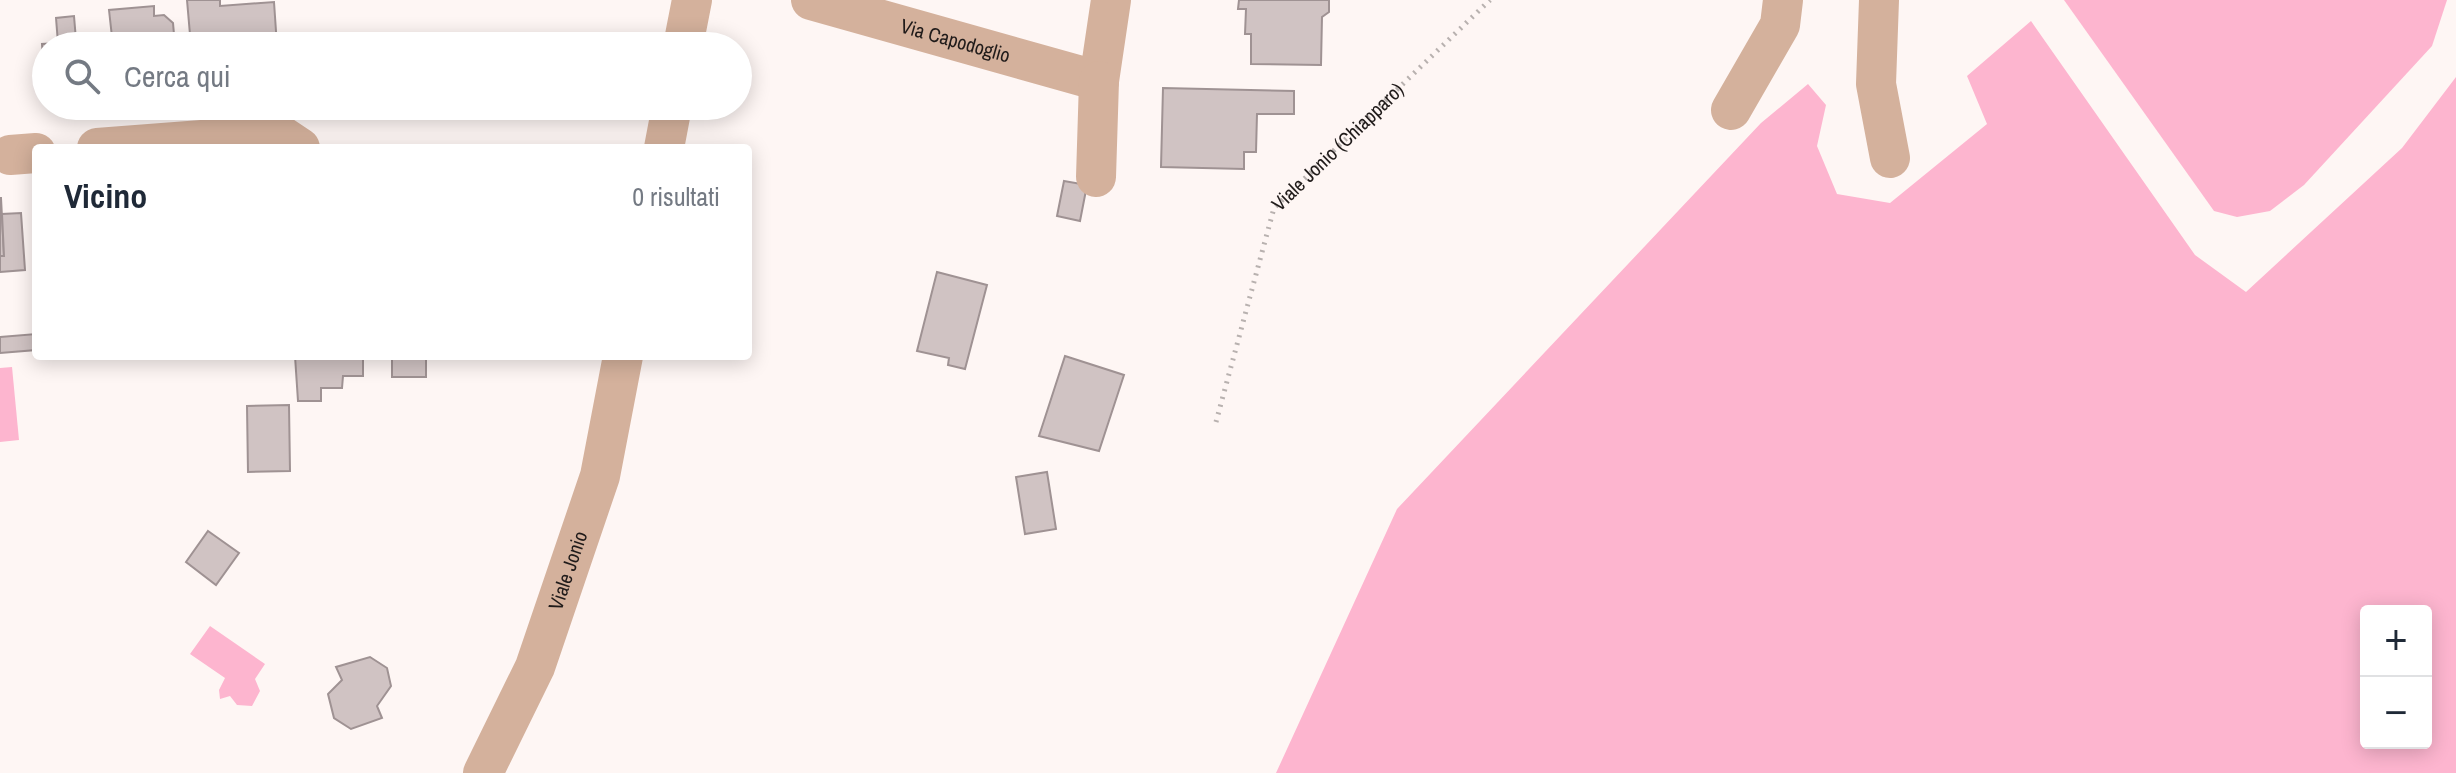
<!DOCTYPE html>
<html lang="it">
<meta charset="utf-8">
<style>
:root{--surface:#fff;--page:#f2f2f3;--text:#1f2937;--muted:#747a83;--line:#e0e1e3}
body{margin:0;font-family:"Archivo Narrow",sans-serif;background:var(--page);color:var(--text)}
.controls{position:absolute;right:24px;bottom:24px;display:grid;overflow:hidden;border-radius:8px;box-shadow:0 4px 20px #0003}
.controls button{width:72px;height:72px;display:grid;place-items:center;padding:0;border:0;border-bottom:2px solid var(--line);background:var(--surface);color:var(--text);font:40px sans-serif}
.list{margin:0;padding:0;list-style:none}
h2{display:flex;justify-content:space-between;align-items:center;height:104px;margin:0;padding:0 32px;font-size:34px}
h2 small{font-size:26px;font-weight:400;color:var(--muted)}
.icon{flex:none;width:44px;height:44px;fill:none;stroke:currentColor;stroke-width:2;stroke-linecap:round;stroke-linejoin:round}
.map{position:relative;flex:none;width:2456px;height:773px;overflow:hidden}
.search{position:absolute;background:var(--surface);box-shadow:0 4px 20px #0003;left:32px;top:32px;width:720px;height:88px;display:flex;align-items:center;gap:20px;box-sizing:border-box;padding:0 28px;border-radius:44px;color:var(--muted);font-size:30px}
.panel{position:absolute;background:var(--surface);box-shadow:0 4px 20px #0003;left:32px;top:144px;width:720px;height:216px;border-radius:8px}
.map>svg:first-child{display:block}
.water{fill:#fdb5cf;fill-rule:evenodd}
.building{fill:#d0c3c3;stroke:#9f9293;stroke-width:2}
.lines{fill:none;stroke-linecap:round;stroke-linejoin:round}
.path{stroke:#b8b1af;stroke-width:5;stroke-dasharray:2 6;stroke-linecap:butt}
.minor{stroke:#d4b19c;stroke-width:40}
.labels{text-anchor:middle;stroke-width:6;stroke-linejoin:round;paint-order:stroke}
.street-label{font-size:20px;fill:#201b1a;stroke:#fff}
</style>
<div class="map">
<svg width="2456" height="773" viewBox="0 0 2456 773">
<rect width="100%" height="100%" fill="#fef6f4"/>
<g class="water">
<polygon points="2064,0 2447,0 2432,46 2304,185 2270,211 2237,217 2214,211"/>
<path d="M2031,21L2195,255L2246,292L2402,148L2456,77V773H1276L1397,509L1761,123L1808,84L1826,105L1817,146L1837,194L1890,203L1987,124L1967,76ZM2426,611V743H2366V611Z"/>
<polygon points="12,367 19,440 0,442 0,368"/>
<polygon points="210,626 265,664 255,679 260,691 252,706 237,705 230,696 220,699 219,690 225,678 190,654"/>
</g>
<g class="building">
<polygon points="187,0 220,0 220,6 274,2 277,46 191,46"/>
<polygon points="1239,0 1329,0 1329,12 1322,17 1321,65 1251,64 1251,34 1245,34 1246,9 1238,9"/>
<polygon points="154,6 154,16 164,15 173,23 175,46 113,46 109,10"/>
<polygon points="74,16 76,40 73,41 73,46 46,46 44,73 42,44 58,43 56,18"/>
<polygon points="1163,88 1294,91 1294,114 1257,114 1256,152 1244,152 1244,169 1161,167"/>
<polygon points="1064,181 1087,185 1080,221 1057,216"/>
<polygon points="1,198 4,256 0,256 0,198"/>
<polygon points="21,213 25,270 0,272 0,256 4,256 2,214"/>
<polygon points="937,272 987,285 965,369 948,365 949,358 917,351"/>
<polygon points="36,334 36,350 0,353 0,337"/>
<polygon points="295,356 363,356 363,376 343,376 342,388 321,388 321,401 298,401"/>
<rect x="392" y="356" width="34" height="21"/>
<polygon points="1065,356 1124,375 1099,451 1039,436"/>
<polygon points="289,405 290,471 248,472 247,406"/>
<polygon points="1047,472 1056,529 1025,534 1016,477"/>
<polygon points="208,531 239,553 216,585 186,562"/>
<polygon points="370,657 387,668 391,686 377,706 382,718 351,729 334,718 328,694 342,680 336,667"/>
</g>
<g class="lines">
<path class="path" id="s1" d="M1216,422L1274,208L1490,0"/>
<g class="minor">
<path id="s2" d="M811,0L1099,81L1111,0"/>
<polyline points="1879,0 1876,84 1890,158"/>
<polyline points="683,46 692,0"/>
<polyline points="1731,110 1780,25 1783,0"/>
<polyline points="97,148 279,134 300,148"/>
<polyline points="664,148 672,106"/>
<polyline points="10,155 36,153"/>
<polyline points="1096,177 1099,81"/>
<path id="s3" d="M483,773L535,667L600,476L623,356"/>
</g>
</g>
<g class="labels">
<g class="street-label">
<text dy="7" stroke="none"><textPath href="#s2" startOffset="150">Via Capodoglio</textPath></text>
<text dy="7" stroke="none"><textPath href="#s1" startOffset="310">Viale Jonio (Chiapparo)</textPath></text>
<text dy="7" stroke="none"><textPath href="#s3" startOffset="220">Viale Jonio</textPath></text>
</g>
</g>
</svg>
<div class="controls">
<button>+</button>
<button>−</button>
</div>
<div class="search"><svg class="icon" aria-label="search" viewBox="0 0 24 24"><circle cx="10" cy="10" r="6"/><path d="M15 15l6 6"/></svg>Cerca qui</div>
<section class="panel">
<h2>Vicino<small>0 risultati</small></h2>
<ul class="list">
</ul>
</section>
</div>
